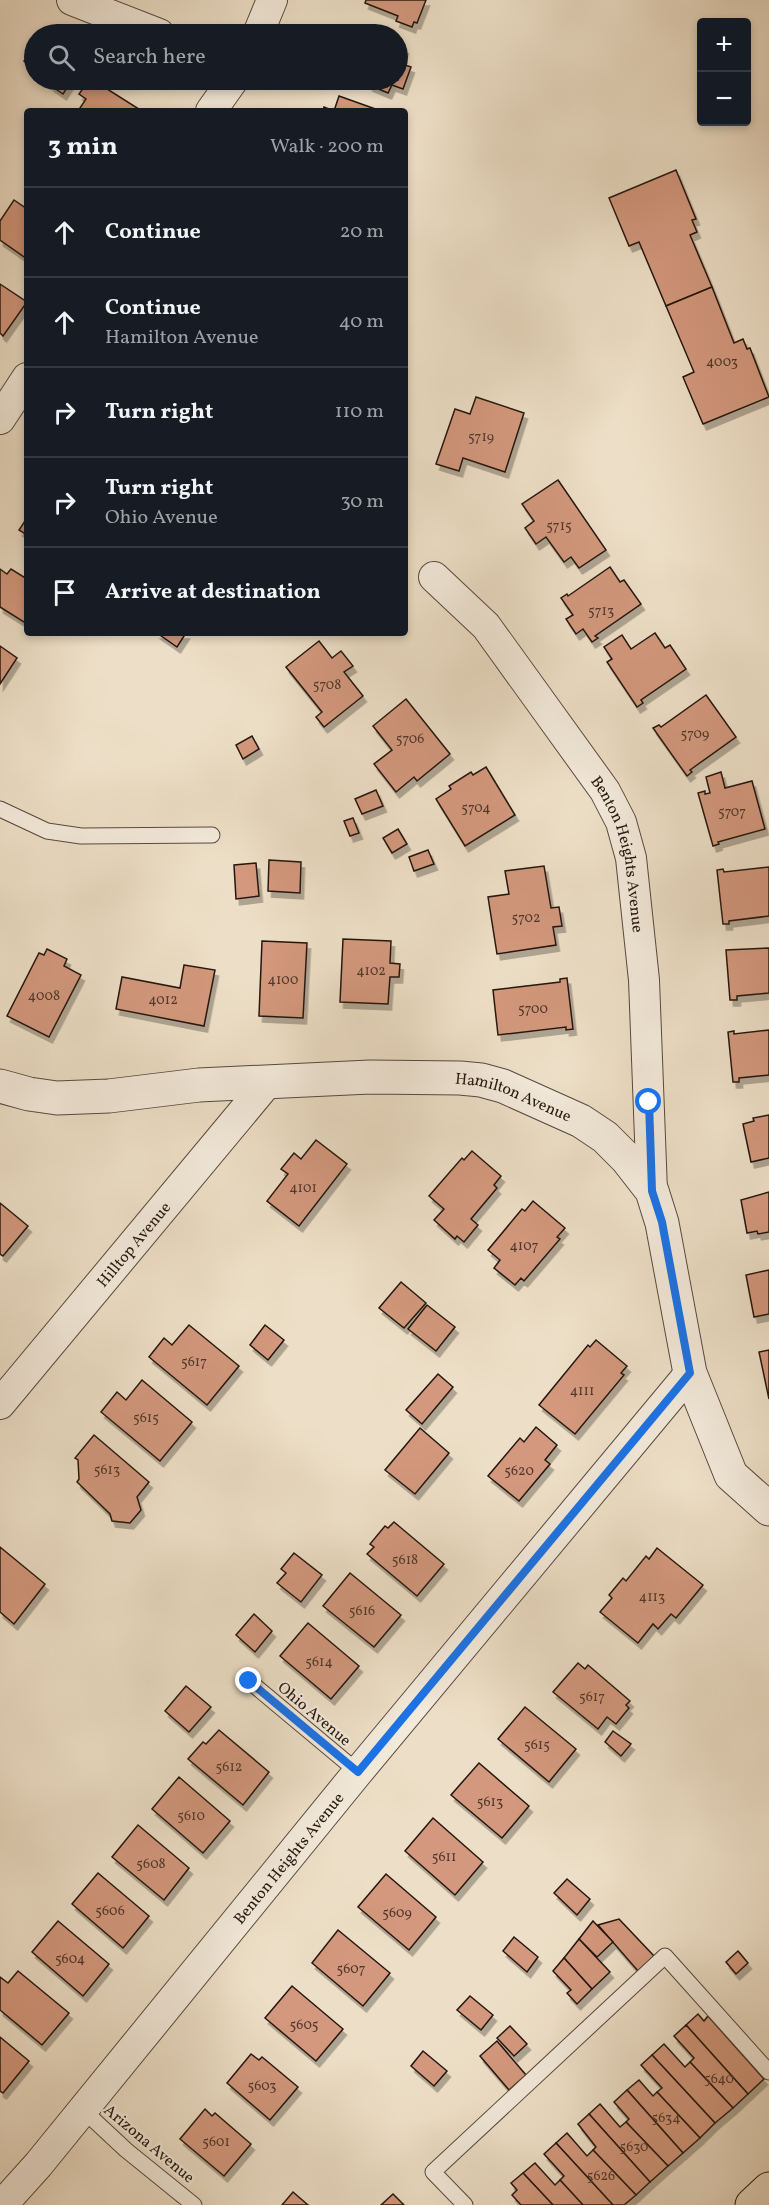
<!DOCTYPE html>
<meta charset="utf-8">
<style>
:root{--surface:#171b24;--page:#20242c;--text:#f1f3f6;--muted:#9ea1a6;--line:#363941}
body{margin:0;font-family:Vollkorn,serif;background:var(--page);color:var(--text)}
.controls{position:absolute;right:18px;top:18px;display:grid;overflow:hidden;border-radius:6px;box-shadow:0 3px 9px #0003}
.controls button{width:54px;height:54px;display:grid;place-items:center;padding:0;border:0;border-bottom:2px solid var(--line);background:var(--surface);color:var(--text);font:30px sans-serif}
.stop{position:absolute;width:18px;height:18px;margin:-14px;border:4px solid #1a73e8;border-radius:50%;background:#fff}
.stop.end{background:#1a73e8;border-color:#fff;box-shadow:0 2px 6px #0008}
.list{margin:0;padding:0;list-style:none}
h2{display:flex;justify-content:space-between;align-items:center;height:78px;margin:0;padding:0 24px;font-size:26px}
h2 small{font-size:20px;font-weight:400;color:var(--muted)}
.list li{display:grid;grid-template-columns:39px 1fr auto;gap:18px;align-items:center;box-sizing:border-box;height:90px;padding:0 24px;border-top:2px solid var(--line)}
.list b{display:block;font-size:22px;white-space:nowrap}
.list p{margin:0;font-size:20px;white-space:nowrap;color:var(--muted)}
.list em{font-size:20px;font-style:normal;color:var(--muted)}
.icon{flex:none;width:33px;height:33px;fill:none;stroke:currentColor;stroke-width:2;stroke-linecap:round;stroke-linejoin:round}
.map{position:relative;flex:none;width:769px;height:2205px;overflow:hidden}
.search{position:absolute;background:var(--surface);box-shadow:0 3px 9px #0003;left:24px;top:24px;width:384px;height:66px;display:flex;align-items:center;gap:15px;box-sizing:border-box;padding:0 21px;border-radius:33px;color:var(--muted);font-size:22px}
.panel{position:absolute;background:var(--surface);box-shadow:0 3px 9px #0003;left:24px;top:108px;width:384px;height:528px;border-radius:6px}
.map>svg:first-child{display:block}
.building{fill:#d3987d;stroke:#251710;stroke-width:1.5;filter:url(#shadow)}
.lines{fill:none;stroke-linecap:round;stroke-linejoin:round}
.service-casing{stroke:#57493e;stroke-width:17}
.minor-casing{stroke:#57493e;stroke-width:32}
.tertiary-casing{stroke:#57493e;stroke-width:35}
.primary-casing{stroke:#251710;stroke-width:35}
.service{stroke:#f3eadb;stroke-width:15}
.minor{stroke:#f3eadb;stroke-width:30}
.tertiary{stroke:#f3eadb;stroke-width:33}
.primary{stroke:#eddfc7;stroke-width:33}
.route{stroke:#1a73e8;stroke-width:8}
.labels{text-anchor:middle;stroke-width:4.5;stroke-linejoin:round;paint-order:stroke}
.number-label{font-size:14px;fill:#50372b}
.street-label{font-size:16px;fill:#251710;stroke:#f3eadb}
</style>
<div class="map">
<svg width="769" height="2205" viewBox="0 0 769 2205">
<defs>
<filter id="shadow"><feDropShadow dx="3.5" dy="6" stdDeviation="0" flood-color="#0004"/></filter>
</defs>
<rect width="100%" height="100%" fill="#eddfc7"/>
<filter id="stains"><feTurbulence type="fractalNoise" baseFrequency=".00333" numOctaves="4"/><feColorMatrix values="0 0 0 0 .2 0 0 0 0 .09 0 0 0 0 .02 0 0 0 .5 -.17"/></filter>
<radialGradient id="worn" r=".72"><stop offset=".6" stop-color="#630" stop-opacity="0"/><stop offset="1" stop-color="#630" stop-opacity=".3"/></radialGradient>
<g class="building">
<polygon points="366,0 426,0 417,23 414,22 412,27 396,21 398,16 365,3"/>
<polygon points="398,45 405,48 399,63 411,67 403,89 392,85 388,93 369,85 371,80 398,80"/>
<polygon points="34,47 34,69 24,61"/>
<polygon points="53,80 72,80 63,94 50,85"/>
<polygon points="89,80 93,80 142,111 78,111 86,99 79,94"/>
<polygon points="339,96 381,111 323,111 324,107 334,111"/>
<polygon points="676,170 696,219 692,220 697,232 690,235 712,287 666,306 639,242 629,246 609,198"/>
<polygon points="14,200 27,209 27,259 0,240 0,221"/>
<polygon points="0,284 27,302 3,336 0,333"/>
<polygon points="712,287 734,343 743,339 747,349 750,348 769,397 703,424 683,377 694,372 666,306"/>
<polygon points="476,397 524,413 505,472 463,458 459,471 436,464 455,409 470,414"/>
<polygon points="558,480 606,550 579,568 571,557 564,562 546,537 536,544 525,528 534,521 522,504"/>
<polygon points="27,518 27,535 19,530"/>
<polygon points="610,567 620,582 624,580 641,604 595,636 598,638 592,642 583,629 576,634 566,619 573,615 561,598 567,594 568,596"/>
<polygon points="0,569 7,574 11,569 27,579 27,624 0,607"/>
<polygon points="157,633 186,633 177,647"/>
<polygon points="655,633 665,648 670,645 686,669 641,700 643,703 637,707 607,662 612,659 604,647 622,635 631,649"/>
<polygon points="319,641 332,658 341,651 353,666 344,672 363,696 324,727 316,717 322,712 286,667"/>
<polygon points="0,646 17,658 0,684"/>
<polygon points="706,695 736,737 690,770 692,772 687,776 653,728 659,725 661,727"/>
<polygon points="406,699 450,754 417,781 414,777 396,792 374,764 392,750 373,726"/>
<polygon points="252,736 259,749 243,759 236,745"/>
<polygon points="486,767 515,815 465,846 436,799 451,789 449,786 471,772 473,775"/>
<polygon points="721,772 725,788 752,781 765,829 718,842 719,844 713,846 698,793 705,791 705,794 710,793 706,777"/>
<polygon points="376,790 383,806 362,814 355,799"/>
<polygon points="353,818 359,833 350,836 344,821"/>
<polygon points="398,829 407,844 392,853 383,838"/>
<polygon points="428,850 434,864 414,871 409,857"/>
<polygon points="269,860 301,862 300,893 268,891"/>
<polygon points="256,863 259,896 236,899 234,865"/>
<polygon points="544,866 551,908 559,907 562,926 553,927 556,945 497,954 488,897 509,894 505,871"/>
<polygon points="769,867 769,916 729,921 729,924 723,924 717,870 723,869 724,872"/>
<polygon points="343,939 391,941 390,963 400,964 399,977 390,977 388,1004 340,1002"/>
<polygon points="262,941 307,943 303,1018 259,1016"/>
<polygon points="769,948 769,993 737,996 737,1000 730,1000 726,950"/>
<polygon points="47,949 67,959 64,966 81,975 49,1037 7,1016 39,953 44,955"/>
<polygon points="184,965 215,970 204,1026 116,1009 122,977 180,988"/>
<polygon points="567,978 573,1029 566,1030 566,1027 498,1035 493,990 560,982 560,979"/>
<polygon points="769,1030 769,1075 739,1078 739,1082 733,1082 728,1032 734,1031 734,1034"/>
<polygon points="769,1115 769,1158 751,1162 743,1124 754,1121 753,1118"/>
<polygon points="316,1140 347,1164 299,1226 267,1201 288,1174 281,1169 294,1153 301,1159"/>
<polygon points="472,1151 501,1176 494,1185 497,1188 471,1219 478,1225 464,1242 457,1236 455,1239 434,1220 444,1209 429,1196 462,1158 464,1160"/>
<polygon points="769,1192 769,1232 758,1234 757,1231 747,1233 741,1200"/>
<polygon points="533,1201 565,1228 557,1237 560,1239 524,1281 521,1278 515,1285 494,1268 500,1260 488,1250 522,1209 525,1211"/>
<polygon points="0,1203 28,1226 3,1256 0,1254"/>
<polygon points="769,1270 769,1314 754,1317 746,1275"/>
<polygon points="401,1282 426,1303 404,1328 379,1308"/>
<polygon points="427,1305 455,1327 436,1351 408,1329"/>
<polygon points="189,1325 239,1366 207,1405 149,1357 164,1338 172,1345"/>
<polygon points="265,1325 284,1340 268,1360 250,1345"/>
<polygon points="596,1340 627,1366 621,1373 624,1375 575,1434 539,1405 588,1345 590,1347"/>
<polygon points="769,1350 769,1399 759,1352"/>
<polygon points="438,1374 453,1387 422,1424 406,1410"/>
<polygon points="142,1380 192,1422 160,1461 101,1412 117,1392 126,1400"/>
<polygon points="536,1427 557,1445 545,1460 550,1464 519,1501 488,1476 520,1438 524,1442"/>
<polygon points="420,1428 449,1453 415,1494 385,1470"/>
<polygon points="94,1435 149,1482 137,1497 141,1510 130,1523 112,1521 110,1514 77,1482 79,1479 78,1460 75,1458"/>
<polygon points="394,1522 444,1564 417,1596 367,1554 374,1547 370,1544 385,1526 388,1528"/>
<polygon points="0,1547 45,1584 14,1624 0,1612"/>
<polygon points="657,1548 703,1585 676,1618 671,1614 658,1629 653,1624 638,1643 600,1612 612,1598 609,1595 623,1578 626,1581 646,1556 649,1559"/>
<polygon points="294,1553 322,1575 301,1602 277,1583 286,1573 281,1569"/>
<polygon points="350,1573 401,1615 374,1647 323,1606"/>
<polygon points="254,1614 272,1631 255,1652 236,1635"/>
<polygon points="308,1623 359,1666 331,1699 280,1656"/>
<polygon points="578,1663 585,1669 588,1665 630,1701 626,1705 629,1708 616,1724 607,1717 598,1729 553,1692"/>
<polygon points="186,1686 211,1707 189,1732 165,1711"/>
<polygon points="525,1707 576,1749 549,1782 498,1739"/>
<polygon points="219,1730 269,1772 243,1805 188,1759 203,1742 206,1744"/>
<polygon points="613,1731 631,1744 621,1756 605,1742"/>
<polygon points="479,1763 529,1806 502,1838 451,1795"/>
<polygon points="179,1777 230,1821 203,1853 152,1809"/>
<polygon points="433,1818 483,1862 455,1895 405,1851"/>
<polygon points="138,1825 189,1868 164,1900 112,1857"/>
<polygon points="98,1873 149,1916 123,1948 72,1904"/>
<polygon points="386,1874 436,1917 409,1950 358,1907"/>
<polygon points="567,1879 590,1899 577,1915 554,1893"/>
<polygon points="619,1919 654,1956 638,1971 598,1925"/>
<polygon points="58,1921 109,1964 83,1996 32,1952"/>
<polygon points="593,1921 613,1942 597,1957 579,1939"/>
<polygon points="338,1930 390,1973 363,2006 312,1963"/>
<polygon points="514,1937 538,1957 527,1972 503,1951"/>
<polygon points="579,1939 610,1972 592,1989 564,1958"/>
<polygon points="738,1951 748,1963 736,1974 726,1962"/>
<polygon points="564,1958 592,1989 577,2004 567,1993 571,1990 553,1971"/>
<polygon points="18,1971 69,2013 42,2045 0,2010 0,1977 8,1983"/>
<polygon points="292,1986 343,2029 316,2061 265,2018"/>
<polygon points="470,1996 493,2015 481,2030 457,2010"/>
<polygon points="698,2014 704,2021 708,2016 764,2079 748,2094 686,2025"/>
<polygon points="686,2025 748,2094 733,2108 690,2062 694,2058 674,2036"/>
<polygon points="510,2026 527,2044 514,2056 497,2038"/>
<polygon points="0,2037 29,2061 3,2093 0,2091"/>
<polygon points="497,2041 526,2075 509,2090 480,2056"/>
<polygon points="664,2044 685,2067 690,2062 733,2108 715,2123 652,2055"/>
<polygon points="423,2051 447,2071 434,2086 411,2066"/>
<polygon points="251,2054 259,2060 262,2057 298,2087 270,2120 227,2083"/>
<polygon points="652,2055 715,2123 700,2138 657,2092 662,2088 641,2065"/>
<polygon points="639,2080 653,2096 657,2092 700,2138 683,2153 627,2090"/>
<polygon points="627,2090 683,2153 668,2166 626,2122 629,2119 614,2102"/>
<polygon points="600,2104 620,2127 626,2122 668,2166 650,2182 589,2114"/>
<polygon points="205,2109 212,2116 215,2113 251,2144 224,2176 180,2139"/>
<polygon points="589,2114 650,2182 636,2195 593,2150 596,2147 578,2124"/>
<polygon points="567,2133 587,2156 593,2150 636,2195 624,2205 613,2205 556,2143"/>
<polygon points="556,2143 613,2205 583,2205 560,2180 564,2176 544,2154"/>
<polygon points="535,2163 555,2185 560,2180 583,2205 553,2205 523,2173"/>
<polygon points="523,2173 553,2205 521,2205 512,2195 517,2190 511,2183"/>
<polygon points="293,2192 308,2205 282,2205"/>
<polygon points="393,2194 404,2205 381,2205"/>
</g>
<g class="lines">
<defs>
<g id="service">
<polyline points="0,809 47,831 81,836 212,835"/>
<polyline points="249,1681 358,1772"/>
<polyline points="82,2109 126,2150 194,2205"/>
<polyline points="465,2205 433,2172 665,1956 769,2072"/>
</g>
<g id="minor">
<polyline points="72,0 159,34"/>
<polyline points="258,34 272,0"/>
<polyline points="211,111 233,80"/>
<polyline points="0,419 27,378"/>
<path id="s1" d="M434,577L486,626L605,791L621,822L631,858L644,980L652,1191"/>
<path id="s2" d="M0,1404L267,1083"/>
<path id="s3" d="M2,2205L38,2165L358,1772L690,1373"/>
</g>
<g id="tertiary">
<path id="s4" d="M0,1086L29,1094L57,1098L109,1096L199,1085L370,1077L460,1078L481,1080L503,1086L581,1121L605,1137L627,1159L652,1191L662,1223L690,1373L731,1475L769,1509"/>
</g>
<polyline id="primary" points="752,2205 769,2189"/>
</defs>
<use href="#service" class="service-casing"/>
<use href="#minor" class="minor-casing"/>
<use href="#tertiary" class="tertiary-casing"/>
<use href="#primary" class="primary-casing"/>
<use href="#service" class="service"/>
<use href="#minor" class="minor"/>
<use href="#tertiary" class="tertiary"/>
<use href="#primary" class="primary"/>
</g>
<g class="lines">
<polyline class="route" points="249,1681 358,1772 690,1373 662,1222 652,1191 649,1102"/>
</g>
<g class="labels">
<g class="number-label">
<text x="722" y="366">4003</text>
<text x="481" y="441">5719</text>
<text x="559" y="530">5715</text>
<text x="601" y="615">5713</text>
<text x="327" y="689">5708</text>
<text x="695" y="738">5709</text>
<text x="410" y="743">5706</text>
<text x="476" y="812">5704</text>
<text x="732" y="816">5707</text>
<text x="526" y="922">5702</text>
<text x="371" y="975">4102</text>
<text x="283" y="984">4100</text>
<text x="44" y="1000">4008</text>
<text x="163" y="1004">4012</text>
<text x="533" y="1013">5700</text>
<text x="303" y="1192">4101</text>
<text x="524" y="1250">4107</text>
<text x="194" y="1366">5617</text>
<text x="582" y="1395">4111</text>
<text x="146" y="1422">5615</text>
<text x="107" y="1474">5613</text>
<text x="519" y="1475">5620</text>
<text x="405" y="1564">5618</text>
<text x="652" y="1601">4113</text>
<text x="362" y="1615">5616</text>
<text x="319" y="1666">5614</text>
<text x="592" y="1701">5617</text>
<text x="537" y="1749">5615</text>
<text x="229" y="1771">5612</text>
<text x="490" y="1806">5613</text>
<text x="191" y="1820">5610</text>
<text x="444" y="1861">5611</text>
<text x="151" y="1868">5608</text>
<text x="110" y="1915">5606</text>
<text x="397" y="1917">5609</text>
<text x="70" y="1963">5604</text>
<text x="351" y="1973">5607</text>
<text x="304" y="2029">5605</text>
<text x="719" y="2083">5640</text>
<text x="262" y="2090">5603</text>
<text x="666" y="2122">5634</text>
<text x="216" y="2146">5601</text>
<text x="634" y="2151">5630</text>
<text x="601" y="2180">5626</text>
</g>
<g class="street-label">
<text dy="6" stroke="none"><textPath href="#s1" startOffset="340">Benton Heights Avenue</textPath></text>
<text dy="6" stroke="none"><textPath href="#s4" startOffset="519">Hamilton Avenue</textPath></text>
<text dy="6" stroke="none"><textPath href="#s2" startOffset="208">Hilltop Avenue</textPath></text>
<text transform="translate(315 1713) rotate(40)" y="6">Ohio Avenue</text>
<text dy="6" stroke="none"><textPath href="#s3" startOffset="450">Benton Heights Avenue</textPath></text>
<text transform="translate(150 2143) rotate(40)" y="6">Arizona Avenue</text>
</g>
</g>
<rect width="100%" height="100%" filter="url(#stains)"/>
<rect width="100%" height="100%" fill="url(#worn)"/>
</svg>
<div class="controls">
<button>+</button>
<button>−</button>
</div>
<div class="stop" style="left:649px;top:1102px"></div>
<div class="stop end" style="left:249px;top:1681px"></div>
<div class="search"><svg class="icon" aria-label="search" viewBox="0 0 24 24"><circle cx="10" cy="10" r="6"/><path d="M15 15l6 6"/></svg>Search here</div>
<section class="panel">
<h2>3 min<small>Walk · 200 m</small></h2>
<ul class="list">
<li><svg class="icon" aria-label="ahead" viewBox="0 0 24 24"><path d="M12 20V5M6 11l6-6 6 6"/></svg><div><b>Continue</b></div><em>20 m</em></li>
<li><svg class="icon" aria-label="ahead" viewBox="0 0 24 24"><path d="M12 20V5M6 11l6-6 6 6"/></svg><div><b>Continue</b><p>Hamilton Avenue</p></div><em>40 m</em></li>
<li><svg class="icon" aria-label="right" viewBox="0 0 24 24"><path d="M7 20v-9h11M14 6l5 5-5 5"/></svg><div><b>Turn right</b></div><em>110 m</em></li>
<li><svg class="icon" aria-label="right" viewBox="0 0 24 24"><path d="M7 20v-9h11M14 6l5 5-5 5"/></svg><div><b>Turn right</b><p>Ohio Avenue</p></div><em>30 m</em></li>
<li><svg class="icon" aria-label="arrive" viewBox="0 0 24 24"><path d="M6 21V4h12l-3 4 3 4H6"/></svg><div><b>Arrive at destination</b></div></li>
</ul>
</section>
</div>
